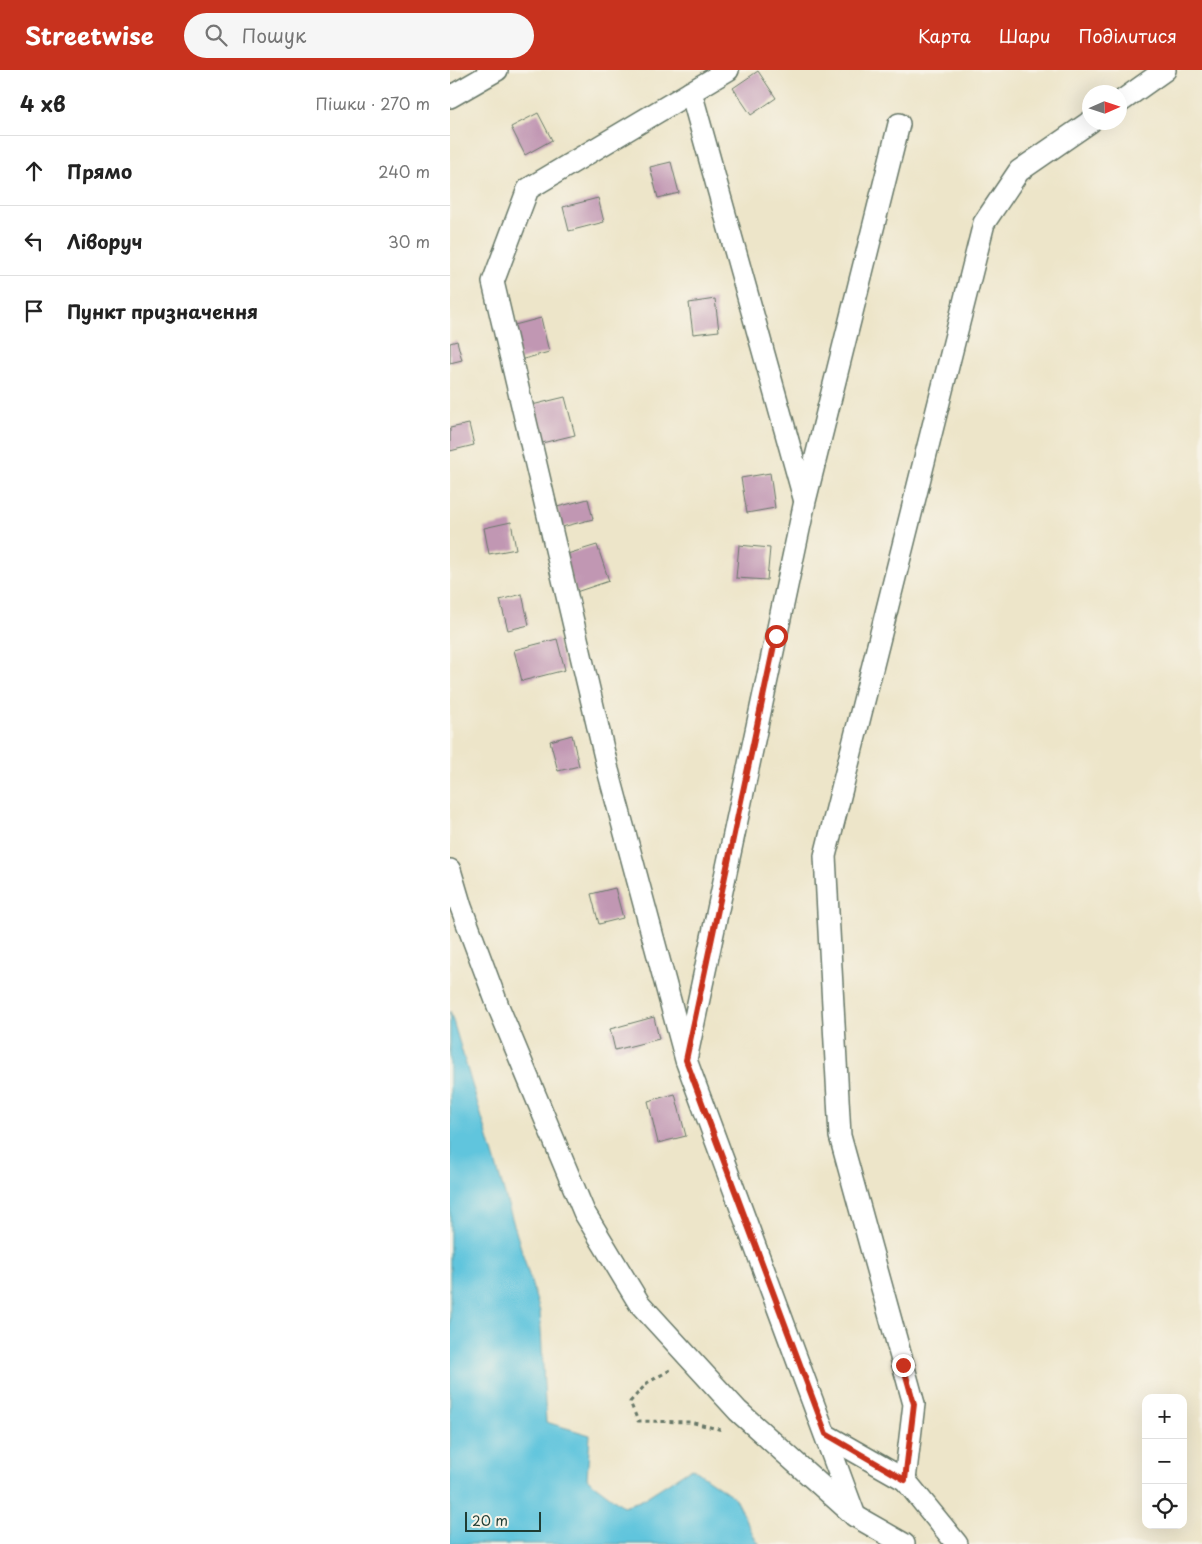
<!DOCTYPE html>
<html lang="uk">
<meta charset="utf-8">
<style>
:root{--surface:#fff;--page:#f6f6f6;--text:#222;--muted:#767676;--line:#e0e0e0;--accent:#c8321e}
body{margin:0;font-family:"Playpen Sans",sans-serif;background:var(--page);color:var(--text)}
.controls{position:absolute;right:15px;bottom:15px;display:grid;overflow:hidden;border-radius:10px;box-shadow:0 5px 20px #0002}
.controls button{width:45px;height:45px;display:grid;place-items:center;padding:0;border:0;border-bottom:1px solid var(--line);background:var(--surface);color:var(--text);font:25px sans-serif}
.compass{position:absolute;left:632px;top:15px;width:45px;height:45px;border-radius:50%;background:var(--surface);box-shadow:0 5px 20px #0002;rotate:87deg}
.scale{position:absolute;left:15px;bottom:12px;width:76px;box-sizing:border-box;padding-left:5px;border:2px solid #1f3d34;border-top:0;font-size:14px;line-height:18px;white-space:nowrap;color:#1f3d34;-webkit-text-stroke:4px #f7f3e8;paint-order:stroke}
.stop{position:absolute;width:15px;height:15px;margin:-11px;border:4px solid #c8321e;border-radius:50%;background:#fff}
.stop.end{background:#c8321e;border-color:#fff;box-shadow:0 1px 5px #0008}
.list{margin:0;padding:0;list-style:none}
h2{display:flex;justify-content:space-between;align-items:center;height:65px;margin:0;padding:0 20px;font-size:21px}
h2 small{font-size:16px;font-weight:400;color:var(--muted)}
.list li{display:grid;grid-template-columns:32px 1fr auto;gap:15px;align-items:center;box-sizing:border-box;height:70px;padding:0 20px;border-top:1px solid var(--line)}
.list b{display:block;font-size:19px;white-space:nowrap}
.list em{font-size:16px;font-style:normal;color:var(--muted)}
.icon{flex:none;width:28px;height:28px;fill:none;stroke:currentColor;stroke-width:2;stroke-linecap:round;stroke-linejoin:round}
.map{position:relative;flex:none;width:752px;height:1474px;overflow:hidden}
header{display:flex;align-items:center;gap:30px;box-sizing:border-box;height:70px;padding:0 25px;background:var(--accent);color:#fff}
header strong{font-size:24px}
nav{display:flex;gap:28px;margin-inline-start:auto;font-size:18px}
.search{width:350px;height:45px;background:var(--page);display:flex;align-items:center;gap:12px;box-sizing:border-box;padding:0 18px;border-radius:28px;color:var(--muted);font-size:19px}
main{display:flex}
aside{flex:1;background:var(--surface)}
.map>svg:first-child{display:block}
.water{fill:#60c5dd;stroke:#408188}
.building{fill:#c197b3}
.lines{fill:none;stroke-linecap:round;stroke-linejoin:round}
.minor-casing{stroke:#677868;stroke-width:24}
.path{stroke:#677868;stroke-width:3;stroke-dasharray:4 4;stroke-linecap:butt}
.minor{stroke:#fff;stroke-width:21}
.route{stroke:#c8321e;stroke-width:6}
</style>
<header>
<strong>Streetwise</strong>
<div class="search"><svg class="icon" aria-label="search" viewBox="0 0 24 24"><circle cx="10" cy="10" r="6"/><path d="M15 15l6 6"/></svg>Пошук</div>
<nav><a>Карта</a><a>Шари</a><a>Поділитися</a></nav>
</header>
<main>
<aside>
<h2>4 хв<small>Пішки · 270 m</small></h2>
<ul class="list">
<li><svg class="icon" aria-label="ahead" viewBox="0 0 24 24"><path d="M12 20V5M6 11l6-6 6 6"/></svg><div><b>Прямо</b></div><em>240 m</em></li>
<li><svg class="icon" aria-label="left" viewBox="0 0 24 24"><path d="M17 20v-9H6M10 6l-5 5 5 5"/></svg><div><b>Ліворуч</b></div><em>30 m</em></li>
<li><svg class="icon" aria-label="arrive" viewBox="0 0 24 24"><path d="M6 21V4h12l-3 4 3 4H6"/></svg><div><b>Пункт призначення</b></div></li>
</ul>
</aside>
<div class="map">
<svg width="752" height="1474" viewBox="0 0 752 1474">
<rect width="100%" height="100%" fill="#f7f3e8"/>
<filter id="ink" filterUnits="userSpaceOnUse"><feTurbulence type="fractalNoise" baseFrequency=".02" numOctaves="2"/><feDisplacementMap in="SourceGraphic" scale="10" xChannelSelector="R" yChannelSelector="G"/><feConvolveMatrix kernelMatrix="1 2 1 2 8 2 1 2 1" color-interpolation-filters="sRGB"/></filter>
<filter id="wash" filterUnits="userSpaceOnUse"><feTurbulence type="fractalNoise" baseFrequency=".0096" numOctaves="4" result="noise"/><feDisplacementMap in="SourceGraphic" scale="20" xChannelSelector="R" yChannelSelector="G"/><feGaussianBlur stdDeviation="1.12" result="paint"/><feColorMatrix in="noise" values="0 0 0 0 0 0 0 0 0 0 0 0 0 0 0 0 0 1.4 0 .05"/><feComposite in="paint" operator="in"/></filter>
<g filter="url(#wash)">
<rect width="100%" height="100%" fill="#ede5c9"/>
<polygon class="water" points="0,941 90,1242 96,1352 140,1365 137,1409 173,1436 190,1431 242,1398 284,1427 306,1470 310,1474 0,1474"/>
<g id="blocks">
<g class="building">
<polygon points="308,1 326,28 301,45 283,18"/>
<polygon points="88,43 102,70 75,85 61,57"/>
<polygon points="221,92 229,123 208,128 200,97"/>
<polygon points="148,128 154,152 119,161 113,137"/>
<polygon points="265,229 269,261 243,264 239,233"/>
<polygon points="91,248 99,282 70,290 61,256"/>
<polygon points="7,271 12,290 0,293 0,273"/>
<polygon points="115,327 125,365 92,373 82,335"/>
<polygon points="19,354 24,375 0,381 0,358"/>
<polygon points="320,403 325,438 297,443 291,408"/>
<polygon points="138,429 143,449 112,457 107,437"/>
<polygon points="61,452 66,479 39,484 34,458"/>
<polygon points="147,475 159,511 126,522 114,485"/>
<polygon points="289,475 320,478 317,510 286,508"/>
<polygon points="72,524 79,555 58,560 50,530"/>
<polygon points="107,569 115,600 72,611 64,580"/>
<polygon points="122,665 129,696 108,701 100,671"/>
<polygon points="165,818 173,848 149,854 141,824"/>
<polygon points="204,947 209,969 165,980 160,959"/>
<polygon points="225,1024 236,1066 208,1073 198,1031"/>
</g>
</g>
</g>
<g filter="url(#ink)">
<use href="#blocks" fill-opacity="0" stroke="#677868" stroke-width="1"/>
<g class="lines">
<defs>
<g id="minor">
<polyline points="278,0 78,119 43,212 158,700 236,990 405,1446"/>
<polyline points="241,22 354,428"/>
<polyline points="0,27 47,0"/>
<polyline points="670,32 715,0"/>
<polyline points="0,800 11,837 48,936 134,1142 189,1233 288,1341 405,1446 454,1474"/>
<polyline points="237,985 355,431 449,54"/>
<polyline points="376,1365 455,1410 507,1474"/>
<polyline points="455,1410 464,1334 390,1066 375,786 534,153 569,101 640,52"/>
</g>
</defs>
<use href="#minor" class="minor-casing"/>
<polyline class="path" points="220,1300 197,1313 180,1332 188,1351 240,1352 272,1360"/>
<use href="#minor" class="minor"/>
</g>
</g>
<g class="lines" filter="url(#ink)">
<polyline class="route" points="326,566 236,990 376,1364 455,1410 464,1334 453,1295"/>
</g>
</svg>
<div class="controls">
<button>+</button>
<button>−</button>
<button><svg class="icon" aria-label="locate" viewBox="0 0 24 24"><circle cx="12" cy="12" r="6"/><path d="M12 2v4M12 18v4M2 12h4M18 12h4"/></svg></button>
</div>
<svg class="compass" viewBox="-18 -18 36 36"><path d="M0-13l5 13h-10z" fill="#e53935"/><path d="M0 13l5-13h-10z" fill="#767676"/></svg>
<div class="scale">20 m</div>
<div class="stop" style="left:326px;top:566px"></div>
<div class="stop end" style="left:453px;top:1295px"></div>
</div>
</main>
